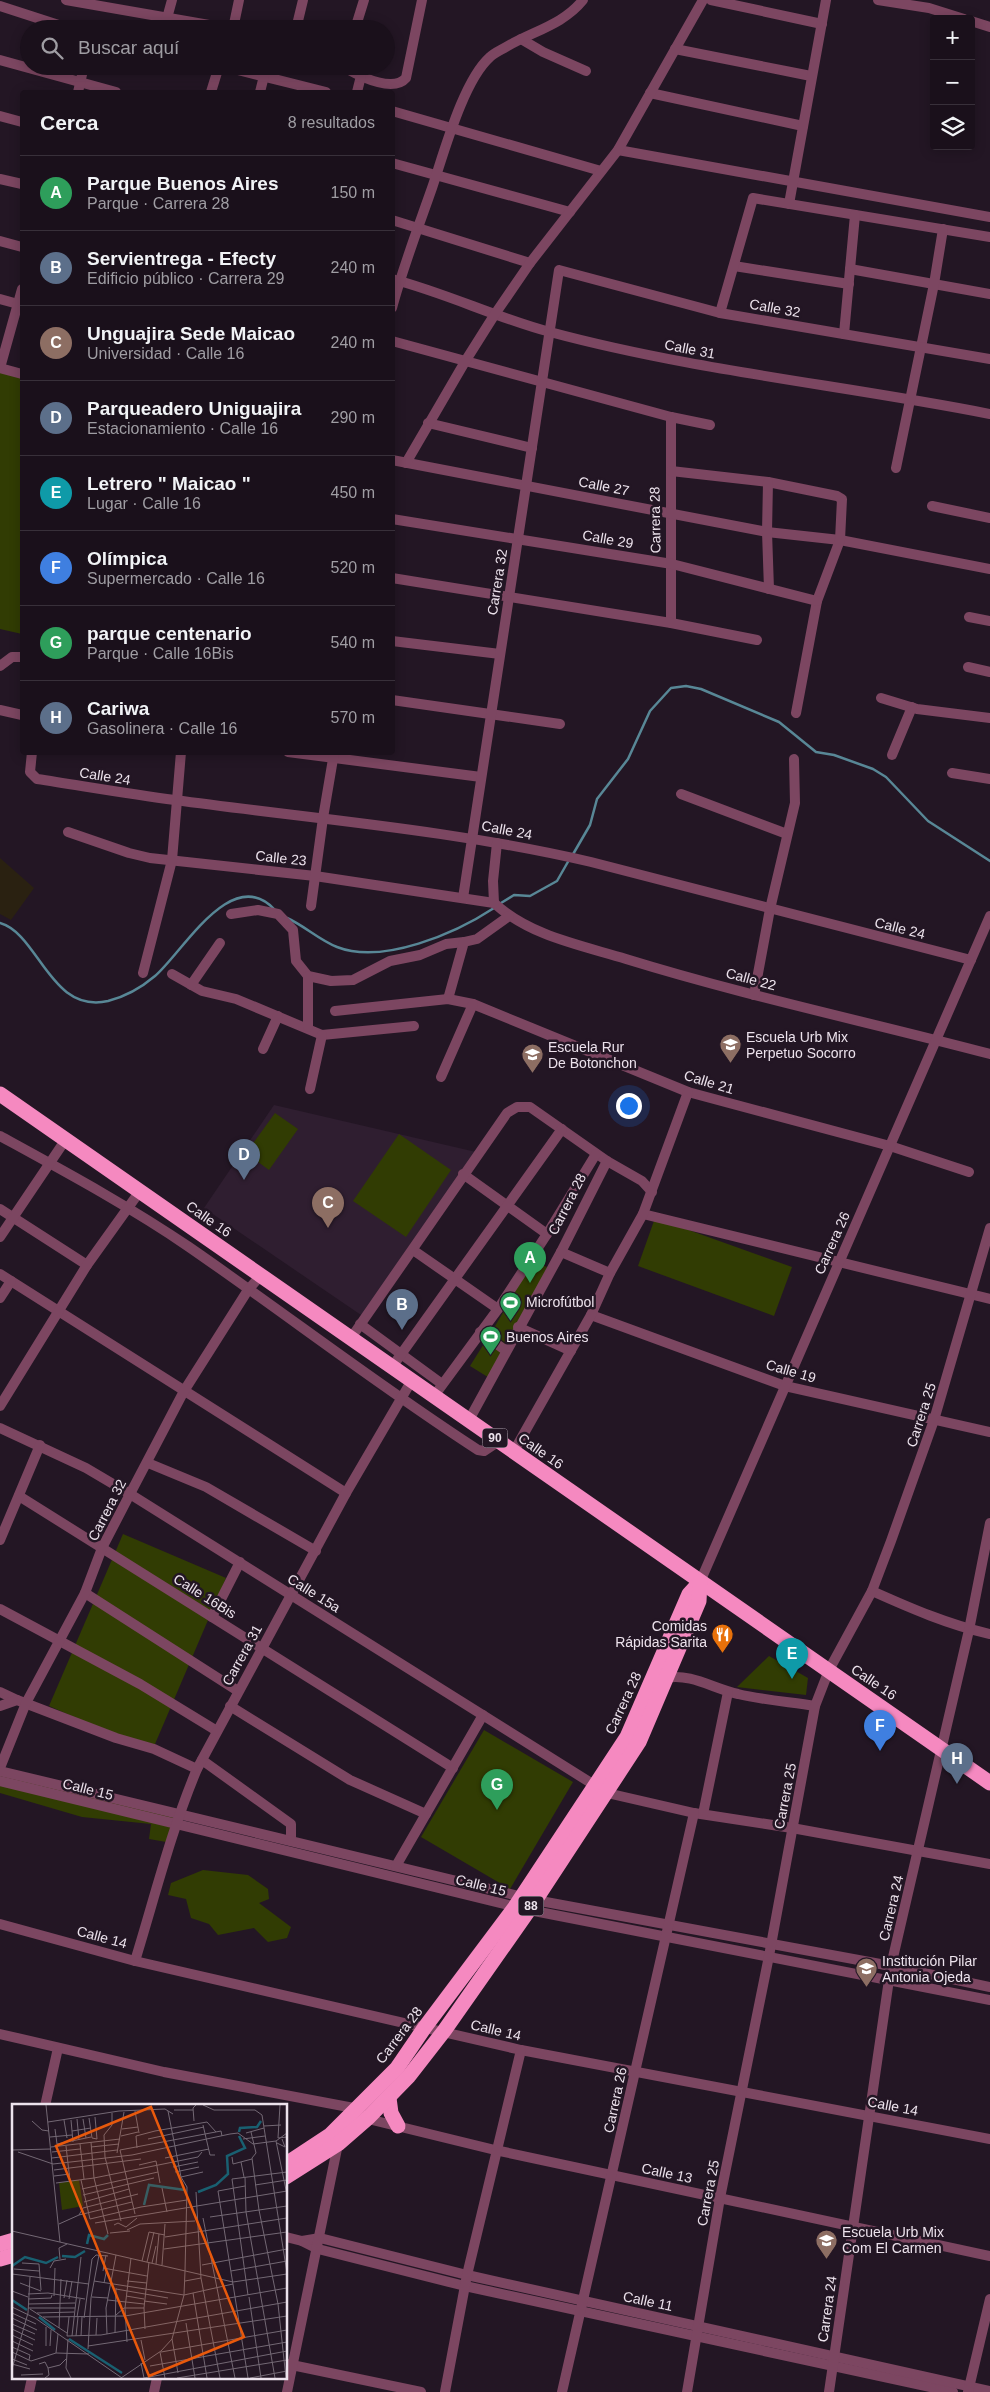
<!DOCTYPE html>
<html lang="es">
<meta charset="utf-8">
<style>
:root{--surface:#1a101b;--page:#271e28;--text:#f1f3f6;--muted:#9f9da3;--line:#38303a;--accent:#8c9099}
body{margin:0;font-family:Arial,sans-serif;background:var(--page);color:var(--text)}
.controls{position:absolute;right:15px;top:15px;display:grid;overflow:hidden;border-radius:5px;box-shadow:0 2px 12px #0003}
.controls button{width:45px;height:45px;display:grid;place-items:center;padding:0;border:0;border-bottom:1px solid var(--line);background:var(--surface);color:var(--text);font:25px sans-serif}
.you{position:absolute;left:628px;top:1105px;width:18px;height:18px;margin:-12px;border:4px solid #fff;border-radius:50%;background:#1a73e8;box-shadow:0 0 0 8px #1a73e833}
.badge{display:grid;place-items:center;width:32px;height:32px;border-radius:50%;background:var(--accent);color:#fff;font-size:16px;font-weight:700}
.pin{position:absolute;translate:-50% -41px;filter:drop-shadow(0 1px 2px #0008)}
.pin::after{content:'';position:absolute;top:26px;width:18px;height:15px;background:inherit;clip-path:polygon(0 0,100% 0,50% 100%)}
.list{margin:0;padding:0;list-style:none}
h2{display:flex;justify-content:space-between;align-items:center;height:65px;margin:0;padding:0 20px;font-size:21px}
h2 small{font-size:16px;font-weight:400;color:var(--muted)}
.list li{display:grid;grid-template-columns:32px 1fr auto;gap:15px;align-items:center;box-sizing:border-box;height:75px;padding:0 20px;border-top:1px solid var(--line)}
.list b{display:block;font-size:19px;white-space:nowrap}
.list p{margin:0;font-size:16px;white-space:nowrap;color:var(--muted)}
.list em{font-size:16px;font-style:normal;color:var(--muted)}
.icon{flex:none;width:28px;height:28px;fill:none;stroke:currentColor;stroke-width:2;stroke-linecap:round;stroke-linejoin:round}
.map{position:relative;flex:none;width:990px;height:2392px;overflow:hidden}
.search{position:absolute;background:var(--surface);box-shadow:0 2px 12px #0003;left:20px;top:20px;width:375px;height:55px;display:flex;align-items:center;gap:12px;box-sizing:border-box;padding:0 18px;border-radius:28px;color:var(--muted);font-size:19px}
.panel{position:absolute;background:var(--surface);box-shadow:0 2px 12px #0003;left:20px;top:90px;width:375px;height:665px;border-radius:5px}
.map>svg:first-child{display:block}
.industrial{fill:#2a2111}
.built{fill:#2f1e30}
.green{fill:#313c03}
.lines{fill:none;stroke-linecap:round;stroke-linejoin:round}
.stream{stroke:#588796;stroke-width:2.5}
.street{stroke:#7c4661;stroke-width:10}
.highway{stroke:#f589c0;stroke-width:15}
.labels{text-anchor:middle;stroke-width:5;stroke-linejoin:round;paint-order:stroke}
.shield{fill:#231624;stroke:#b0a5b0;stroke-width:1}
.shield-label{font-size:12px;font-weight:bold;fill:#ece2ec}
.street-label{font-size:14px;fill:#ece2ec;stroke:#231624}
.poi-label{font-size:14px;fill:#ece2ec;stroke:#231624;text-anchor:start}
.inset-river{fill:none;stroke:#196071;stroke-width:2.5}
.inset-road{fill:none;stroke:#736874;stroke-width:1}
.view{fill:#e8590c;fill-opacity:0.15;stroke:#e8590c;stroke-width:2.5}
.inset-edge{fill:none;stroke:#ece2ec;stroke-width:2.5}
</style>
<div class="map">
<svg width="990" height="2392" viewBox="0 0 990 2392">
<rect width="100%" height="100%" fill="#231624"/>
<polygon class="industrial" points="0,858 34,888 11,920 0,914"/>
<polygon class="built" points="274,1105 476,1152 364,1317 204,1208"/>
<g class="green">
<polygon points="0,371 22,377 22,634 0,629"/>
<polygon points="275,1113 298,1129 269,1170 246,1153"/>
<polygon points="399,1134 451,1170 406,1237 353,1201"/>
<polygon points="655,1218 792,1267 774,1316 638,1266"/>
<polygon points="533,1261 547,1267 529,1309 509,1345 491,1333"/>
<polygon points="490,1334 509,1346 491,1379 470,1366"/>
<polygon points="123,1534 226,1578 152,1751 49,1706"/>
<polygon points="769,1656 808,1678 806,1695 737,1687"/>
<polygon points="484,1730 573,1782 510,1889 421,1837"/>
<polygon points="0,1775 174,1816 172,1843 149,1839 151,1824 82,1817 0,1793"/>
<polygon points="203,1870 248,1875 268,1889 269,1899 259,1903 291,1927 287,1938 268,1942 254,1928 218,1935 209,1924 191,1918 186,1899 168,1895 171,1883"/>
</g>
<g class="lines">
<g class="stream">
<polyline points="572,856 590,825 597,799 628,759 650,711 671,688 686,686 701,689 779,722 816,752 834,755 873,769 886,777 928,821 990,861"/>
<polyline points="501,903 514,895 530,896 557,881 569,860"/>
<path d="M287,918C305,926 319,940 337,947C383,965 456,933 494,908"/>
<path d="M0,923C39,934 50,1014 108,1001C124,997 142,987 155,976C183,952 232,863 275,910"/>
</g>
<g class="street">
<polyline points="66,0 232,29"/>
<polyline points="711,0 822,24"/>
<polyline points="878,0 929,8 964,19"/>
<polyline points="0,6 71,29"/>
<polyline points="971,21 990,27"/>
<polyline points="230,28 234,24 239,0"/>
<polyline points="164,29 172,0"/>
<polyline points="296,29 303,0"/>
<polyline points="355,29 364,0"/>
<polyline points="521,39 543,52 586,71"/>
<polyline points="675,49 811,76"/>
<polyline points="0,60 116,92"/>
<polyline points="222,66 326,92"/>
<path d="M348,66L349,70C363,78 394,92 406,78L422,0"/>
<polyline points="78,92 84,66"/>
<polyline points="211,92 219,66"/>
<polyline points="260,92 264,76"/>
<polyline points="357,92 361,76"/>
<polyline points="650,93 803,126"/>
<polyline points="392,111 601,171"/>
<polyline points="0,116 22,122"/>
<polyline points="618,150 990,217"/>
<polyline points="392,163 570,212"/>
<polyline points="0,179 22,184"/>
<polyline points="789,204 826,0"/>
<polyline points="392,220 530,263"/>
<polyline points="0,241 22,247"/>
<polyline points="734,266 849,284"/>
<polyline points="850,269 990,294"/>
<path d="M392,279C446,293 497,318 550,332C695,371 844,385 990,414"/>
<polyline points="0,299 18,304"/>
<path d="M392,308C403,267 418,228 432,188C444,153 463,81 490,57C494,53 501,50 506,47C533,31 563,25 583,0"/>
<polyline points="720,313 753,198 990,237"/>
<polyline points="844,334 855,215"/>
<polyline points="392,341 671,417 710,425"/>
<polyline points="0,368 22,289"/>
<polyline points="0,368 22,374"/>
<polyline points="671,417 671,623"/>
<polyline points="428,423 532,448"/>
<polyline points="392,460 767,532 840,540 990,569"/>
<polyline points="406,463 466,360 495,314 530,263 618,150 703,0"/>
<polyline points="896,468 934,284 943,229"/>
<polyline points="671,471 768,482 837,496 842,499 840,540 817,601 796,713"/>
<polyline points="768,482 767,532 769,589"/>
<polyline points="932,506 990,518"/>
<polyline points="392,519 672,564 817,601"/>
<polyline points="392,578 671,623 757,640"/>
<polyline points="969,617 990,621"/>
<polyline points="392,641 500,654"/>
<polyline points="0,666 12,657 22,657"/>
<polyline points="968,667 990,672"/>
<polyline points="881,698 917,709 990,718"/>
<polyline points="392,700 560,724"/>
<polyline points="0,710 22,715"/>
<path d="M32,752L30,772L37,779C83,786 129,794 175,800C314,819 454,830 591,862L971,960"/>
<polyline points="288,752 481,777"/>
<polyline points="892,755 912,707"/>
<polyline points="952,773 990,779"/>
<polyline points="681,794 787,834"/>
<polyline points="68,832 129,853 150,858 315,876 494,903"/>
<polyline points="463,898 559,270 720,313 990,359"/>
<path d="M494,903C530,936 580,945 626,959C746,996 869,1022 990,1054"/>
<polyline points="494,903 493,881 497,843"/>
<polyline points="311,906 323,818 334,753"/>
<polyline points="231,914 258,910 278,914 293,930 296,961 308,976 331,981 353,980 390,961 420,955 446,944 464,942"/>
<polyline points="143,973 172,860 181,752"/>
<polyline points="172,974 202,991 236,999 322,1035 414,1026"/>
<polyline points="308,976 308,1027"/>
<polyline points="191,985 220,943"/>
<polyline points="754,995 770,909 795,803 794,759"/>
<polyline points="448,999 464,942 477,939 509,916"/>
<polyline points="335,1011 448,999 473,1004 688,1092 890,1146 969,1172"/>
<polyline points="263,1049 278,1016"/>
<polyline points="441,1077 473,1004"/>
<polyline points="310,1089 322,1035"/>
<path d="M0,1136C64,1171 129,1206 189,1247C286,1314 379,1386 478,1450L484,1451L499,1441"/>
<polyline points="463,1174 547,1234"/>
<polyline points="0,1209 87,1265"/>
<polyline points="643,1214 990,1299"/>
<polyline points="0,1237 66,1139"/>
<polyline points="413,1250 498,1309"/>
<polyline points="561,1252 610,1273"/>
<polyline points="0,1274 346,1493"/>
<polyline points="0,1298 11,1281"/>
<polyline points="591,1315 785,1386 990,1432"/>
<polyline points="360,1324 442,1384"/>
<polyline points="518,1327 571,1351"/>
<polyline points="480,1332 505,1350"/>
<polyline points="351,1338 507,1113 517,1107 530,1107 607,1161 642,1181 652,1192"/>
<polyline points="392,1367 562,1129"/>
<polyline points="434,1396 498,1309 547,1234 596,1154"/>
<polyline points="0,1406 87,1265 140,1191"/>
<polyline points="469,1420 561,1252 607,1161"/>
<polyline points="0,1428 86,1468 130,1494 607,1793 694,1813 792,1828 990,1864"/>
<polyline points="514,1451 591,1315 610,1273 643,1214 688,1092"/>
<polyline points="148,1463 206,1487 316,1551"/>
<polyline points="19,1496 453,1768"/>
<polyline points="0,1540 40,1445"/>
<polyline points="700,1582 990,916"/>
<path d="M872,1591C910,1608 949,1625 990,1634"/>
<polyline points="85,1593 238,1691"/>
<polyline points="0,1609 140,1684 217,1731"/>
<polyline points="212,1617 240,1562"/>
<path d="M666,1678C691,1673 714,1689 738,1694C763,1700 790,1702 815,1706"/>
<polyline points="0,1692 17,1700"/>
<polyline points="0,1706 17,1700 116,1738 154,1749 197,1769"/>
<polyline points="230,1706 350,1780 426,1814"/>
<polyline points="202,1760 291,1824 291,1841"/>
<polyline points="0,1768 26,1703 85,1593 102,1548 130,1494 184,1391 248,1290 261,1275"/>
<polyline points="0,1771 535,1900 891,1966 990,1987"/>
<polyline points="0,1781 529,1910 990,2000"/>
<polyline points="703,1814 728,1692"/>
<polyline points="396,1866 483,1715"/>
<polyline points="0,1924 135,1961 521,2050 990,2139"/>
<path d="M135,1961C155,1896 171,1831 197,1769L346,1493L412,1380"/>
<polyline points="0,2034 164,2072 359,2109"/>
<polyline points="45,2106 58,2048"/>
<polyline points="364,2118 495,2150 990,2256"/>
<polyline points="286,2237 302,2241 318,2249 465,2286 953,2392"/>
<polyline points="302,2241 320,2238 467,2275 990,2391"/>
<polyline points="287,2364 421,2392"/>
<polyline points="29,2392 32,2378"/>
<polyline points="154,2392 157,2378"/>
<polyline points="287,2392 338,2144"/>
<polyline points="445,2392 467,2275 521,2050"/>
<polyline points="562,2392 694,1813"/>
<polyline points="687,2392 720,2198 769,1956 815,1706 829,1670 872,1591 891,1541 934,1420 990,1228"/>
<polyline points="829,2392 891,1966 969,1630 990,1523"/>
<polyline points="968,2392 990,2299"/>
</g>
<g class="highway">
<polyline points="0,1094 990,1783"/>
<polyline points="389,2098 391,2113 398,2126"/>
<polyline points="286,2164 330,2135 397,2068 425,2027 515,1907 627,1737 689,1594 700,1582"/>
<polyline points="286,2177 338,2144 369,2117 409,2076 444,2031 529,1910 639,1742 699,1601 700,1582"/>
<polyline points="0,2244 14,2240"/>
<polyline points="0,2259 14,2255"/>
</g>
</g>
<defs>
<symbol id="school-pin" viewBox="-11 -11 22 30"><path d="M0 17L-7.5 6A9.5 9.5 0 1 1 7.5 6Z" fill="#8d6e63" stroke="#231624"/><path d="M0-5L7-2L0 1L-7-2ZM-4 1L0 2.5L4 1V4Q0 6-4 4Z" fill="#fff"/></symbol>
<symbol id="stadium-pin" viewBox="-11 -11 22 30"><path d="M0 17L-7.5 6A9.5 9.5 0 1 1 7.5 6Z" fill="#2e9e5b" stroke="#231624"/><path d="M0-5a6.5 5 0 1 0 0 10a6.5 5 0 1 0 0-10ZM-3.5-1.8h7v3.6h-7Z" fill="#fff"/></symbol>
<symbol id="restaurant-pin" viewBox="-11 -11 22 30"><path d="M0 17L-7.5 6A9.5 9.5 0 1 1 7.5 6Z" fill="#e8710a" stroke="#231624"/><path d="M-5-6h1v4h1v-4h1v4h1v-4h1v5L-1.5 .5V6h-2V.5L-5-1ZM5-6V6H3V1.5H1.5Q1.5-4 5-6Z" fill="#fff"/></symbol>
</defs>
<g fill-rule="evenodd">
<use href="#school-pin" x="718" y="1032" width="25" height="34"/>
<use href="#school-pin" x="520" y="1042" width="25" height="34"/>
<use href="#stadium-pin" x="498" y="1290" width="25" height="34"/>
<use href="#stadium-pin" x="478" y="1324" width="25" height="34"/>
<use href="#restaurant-pin" x="710" y="1622" width="25" height="34"/>
<use href="#school-pin" x="854" y="1956" width="25" height="34"/>
<use href="#school-pin" x="814" y="2228" width="25" height="34"/>
</g>
<g class="labels">
<g class="shield">
<rect x="482.5" y="1428.5" width="25" height="19" rx="4"/>
<rect x="518.5" y="1896.5" width="25" height="19" rx="4"/>
</g>
<g class="shield-label">
<text x="495" y="1442">90</text>
<text x="531" y="1910">88</text>
</g>
<g class="street-label">
<text transform="translate(775 308) rotate(10)" y="5">Calle 32</text>
<text transform="translate(690 349) rotate(11)" y="5">Calle 31</text>
<text transform="translate(604 486) rotate(11)" y="5">Calle 27</text>
<text transform="translate(655 520) rotate(-91)" y="5">Carrera 28</text>
<text transform="translate(608 539) rotate(10)" y="5">Calle 29</text>
<text transform="translate(497 582) rotate(-81)" y="5">Carrera 32</text>
<text transform="translate(105 776) rotate(9)" y="5">Calle 24</text>
<text transform="translate(507 830) rotate(11)" y="5">Calle 24</text>
<text transform="translate(281 858) rotate(6)" y="5">Calle 23</text>
<text transform="translate(900 928) rotate(14)" y="5">Calle 24</text>
<text transform="translate(751 979) rotate(15)" y="5">Calle 22</text>
<text transform="translate(709 1082) rotate(17)" y="5">Calle 21</text>
<text transform="translate(567 1204) rotate(-63)" y="5">Carrera 28</text>
<text transform="translate(209 1219) rotate(35)" y="5">Calle 16</text>
<text transform="translate(832 1243) rotate(-66)" y="5">Carrera 26</text>
<text transform="translate(791 1371) rotate(16)" y="5">Calle 19</text>
<text transform="translate(921 1415) rotate(-72)" y="5">Carrera 25</text>
<text transform="translate(541 1451) rotate(35)" y="5">Calle 16</text>
<text transform="translate(107 1510) rotate(-63)" y="5">Carrera 32</text>
<text transform="translate(314 1593) rotate(32)" y="5">Calle 15a</text>
<text transform="translate(205 1596) rotate(32)" y="5">Calle 16Bis</text>
<text transform="translate(242 1655) rotate(-61)" y="5">Carrera 31</text>
<text transform="translate(874 1682) rotate(34)" y="5">Calle 16</text>
<text transform="translate(623 1703) rotate(-65)" y="5">Carrera 28</text>
<text transform="translate(88 1789) rotate(14)" y="5">Calle 15</text>
<text transform="translate(785 1796) rotate(-79)" y="5">Carrera 25</text>
<text transform="translate(481 1885) rotate(14)" y="5">Calle 15</text>
<text transform="translate(891 1908) rotate(-77)" y="5">Carrera 24</text>
<text transform="translate(102 1937) rotate(15)" y="5">Calle 14</text>
<text transform="translate(496 2030) rotate(13)" y="5">Calle 14</text>
<text transform="translate(399 2035) rotate(-53)" y="5">Carrera 28</text>
<text transform="translate(615 2100) rotate(-78)" y="5">Carrera 26</text>
<text transform="translate(893 2106) rotate(11)" y="5">Calle 14</text>
<text transform="translate(667 2173) rotate(12)" y="5">Calle 13</text>
<text transform="translate(708 2193) rotate(-79)" y="5">Carrera 25</text>
<text transform="translate(648 2301) rotate(12)" y="5">Calle 11</text>
<text transform="translate(827 2309) rotate(-82)" y="5">Carrera 24</text>
</g>
<g class="poi-label">
<text x="746" y="1042">Escuela Urb Mix<tspan x="746" dy="16">Perpetuo Socorro</tspan></text>
<text x="548" y="1052">Escuela Rur<tspan x="548" dy="16">De Botonchon</tspan></text>
<text x="526" y="1307">Microfútbol</text>
<text x="506" y="1342">Buenos Aires</text>
<text x="707" y="1631" text-anchor="end">Comidas<tspan x="707" dy="16">Rápidas Sarita</tspan></text>
<text x="882" y="1966">Institución Pilar<tspan x="882" dy="16">Antonia Ojeda</tspan></text>
<text x="842" y="2237">Escuela Urb Mix<tspan x="842" dy="16">Com El Carmen</tspan></text>
</g>
</g>
<g transform="translate(12 2104)">
<rect width="275" height="275" fill="#231624"/>
<path d="M67,76L71,102L50,106L47,79Z" fill="#313c03"/>
<path class="inset-river" d="M227,28L228,24L245,23L249,17M186,88L204,81L216,70L215,52L233,44L227,32M132,101L137,81L173,86M75,140L77,131L92,135L96,131M50,152L63,153L73,147M0,162L13,153L34,159L46,153M0,196L15,206M27,213L43,226M57,235L110,269"/>
<path class="inset-road" d="M34,1L48,138M191,1L202,6H243L250,11L275,169M268,1L266,34L275,33M162,6H181M123,7L127,29M156,7L169,73L175,83L173,167M100,9V21L92,31L93,53L109,117M77,14L80,34L85,35L83,13M65,15L67,36M71,15L74,34M52,16L55,34M59,16L61,38M20,17L30,26L37,27M182,17L181,4L184,1M36,18L107,7L153,5L161,10M191,21L198,51H203M252,22L269,21M43,25L45,40M110,25L126,23M60,27L79,24M239,28L244,49L240,54L247,106L266,200L274,274M234,29L252,24M109,32L126,28M38,33L60,31M136,35L192,23M231,35L253,32M264,37L275,91M79,38L82,74L96,130M265,39L273,43L270,35M45,40L79,33M68,40L72,75M54,42L58,77M39,43L108,35M79,43L107,40M125,44L124,32L143,27L195,18L204,28M0,46L39,45M6,48L41,60L120,51L218,30L226,29L241,40L264,37L275,29M40,48L68,45M105,49L112,8M220,53L221,60L240,55M40,54L105,46M153,54L197,45M229,58L232,73M127,61L144,57L148,79M161,63L186,58M42,66L129,55M163,68L187,63M42,72L58,70M169,73L191,68M233,73L234,108L263,274M69,76L78,115L129,103L175,96M44,79L82,74L186,53L190,48M243,81L275,76M233,82L206,87L236,274M150,84L155,108M70,85L146,68M184,88L189,174L208,274M71,91L142,74M72,98L117,85M123,110L108,46L209,27L210,32M67,111L71,104L126,90M198,113L275,102M191,114L223,274M83,119L275,87M47,120L67,111L120,98M102,121L106,119L114,123L125,114M115,126L128,120L183,117M0,127L221,178L275,170M98,129L118,127M153,133L275,114M152,145L275,128M48,155L47,144L55,140M130,157L137,128L153,131M135,158L142,128M10,159L27,160L29,186M140,159L144,142M144,160L147,130M150,161L153,120M190,161L275,145M38,164L42,157L54,155M91,164L135,172M2,165L27,167M91,167L94,151M219,167L275,157M0,170L77,180M82,177L172,191L221,180M115,177L135,179M173,177L189,174M8,179L29,187M92,179L95,164M104,185L156,194M0,187L16,193M181,189L195,274M16,190L36,189L73,195M236,191L220,75L275,68M42,192L43,164M114,192L132,195M80,193L96,194M237,193L249,274M52,194L55,176M16,195L39,194L40,191M57,195L60,177M96,196L132,200M132,197L155,200M16,200L63,199M0,203L23,214L110,274M16,204H63M18,205L55,229M0,209L24,220M25,209L62,208M104,211L112,204H132M31,213L113,212L275,184M57,213L55,232L89,231L275,198M65,213L68,195M0,214L25,226M72,214L80,155L84,151L96,152M174,219L183,274M0,220L23,230M47,224L49,175M0,225L23,236M133,225L132,204L137,158M103,229L104,184M95,230L94,204L104,151M0,231L21,241M84,231L85,214M60,232L69,153M64,232L66,213M69,232L70,213M56,235L54,264L59,274M160,235L166,269M129,236L133,256M0,237L21,247M115,238L113,204L119,154M34,242V223M38,242L39,226M76,242L275,212M0,243L18,251L17,256M76,245L79,194L87,151M0,248L19,257L44,249L77,250M148,248L153,274M149,248L275,226M44,249L46,230M0,255L15,261M129,259L132,274M0,260L18,265M27,260L33,258L36,264L37,271L33,274M138,262L275,238M36,264L48,261L54,255M0,265L16,209L18,173M9,271L31,270M109,274L149,247L160,235L172,191L173,167M132,274L275,247M165,274L275,256M238,274L275,267"/>
<path class="view" d="M139,3L232,233L137,272L44,42Z"/>
<rect width="275" height="275" class="inset-edge"/>
</g>
</svg>
<div class="controls">
<button>+</button>
<button>−</button>
<button><svg class="icon" aria-label="layers" viewBox="0 0 24 24"><path d="M12 4l9 5-9 5-9-5zM3 14l9 5 9-5"/></svg></button>
</div>
<div class="you"></div>
<div class="pin badge" style="left:530px;top:1283px;background:#2e9e5b">A</div>
<div class="pin badge" style="left:402px;top:1330px;background:#5c6f8a">B</div>
<div class="pin badge" style="left:328px;top:1228px;background:#8d6e63">C</div>
<div class="pin badge" style="left:244px;top:1180px;background:#5c6f8a">D</div>
<div class="pin badge" style="left:792px;top:1679px;background:#0f9aa8">E</div>
<div class="pin badge" style="left:880px;top:1751px;background:#3f7fe0">F</div>
<div class="pin badge" style="left:497px;top:1810px;background:#2e9e5b">G</div>
<div class="pin badge" style="left:957px;top:1784px;background:#5c6f8a">H</div>
<div class="search"><svg class="icon" aria-label="search" viewBox="0 0 24 24"><circle cx="10" cy="10" r="6"/><path d="M15 15l6 6"/></svg>Buscar aquí</div>
<section class="panel">
<h2>Cerca<small>8 resultados</small></h2>
<ul class="list">
<li><span class="badge" style="background:#2e9e5b">A</span><div><b>Parque Buenos Aires</b><p>Parque · Carrera 28</p></div><em>150 m</em></li>
<li><span class="badge" style="background:#5c6f8a">B</span><div><b>Servientrega - Efecty</b><p>Edificio público · Carrera 29</p></div><em>240 m</em></li>
<li><span class="badge" style="background:#8d6e63">C</span><div><b>Unguajira Sede Maicao</b><p>Universidad · Calle 16</p></div><em>240 m</em></li>
<li><span class="badge" style="background:#5c6f8a">D</span><div><b>Parqueadero Uniguajira</b><p>Estacionamiento · Calle 16</p></div><em>290 m</em></li>
<li><span class="badge" style="background:#0f9aa8">E</span><div><b>Letrero &quot; Maicao &quot;</b><p>Lugar · Calle 16</p></div><em>450 m</em></li>
<li><span class="badge" style="background:#3f7fe0">F</span><div><b>Olímpica</b><p>Supermercado · Calle 16</p></div><em>520 m</em></li>
<li><span class="badge" style="background:#2e9e5b">G</span><div><b>parque centenario</b><p>Parque · Calle 16Bis</p></div><em>540 m</em></li>
<li><span class="badge" style="background:#5c6f8a">H</span><div><b>Cariwa</b><p>Gasolinera · Calle 16</p></div><em>570 m</em></li>
</ul>
</section>
</div>
